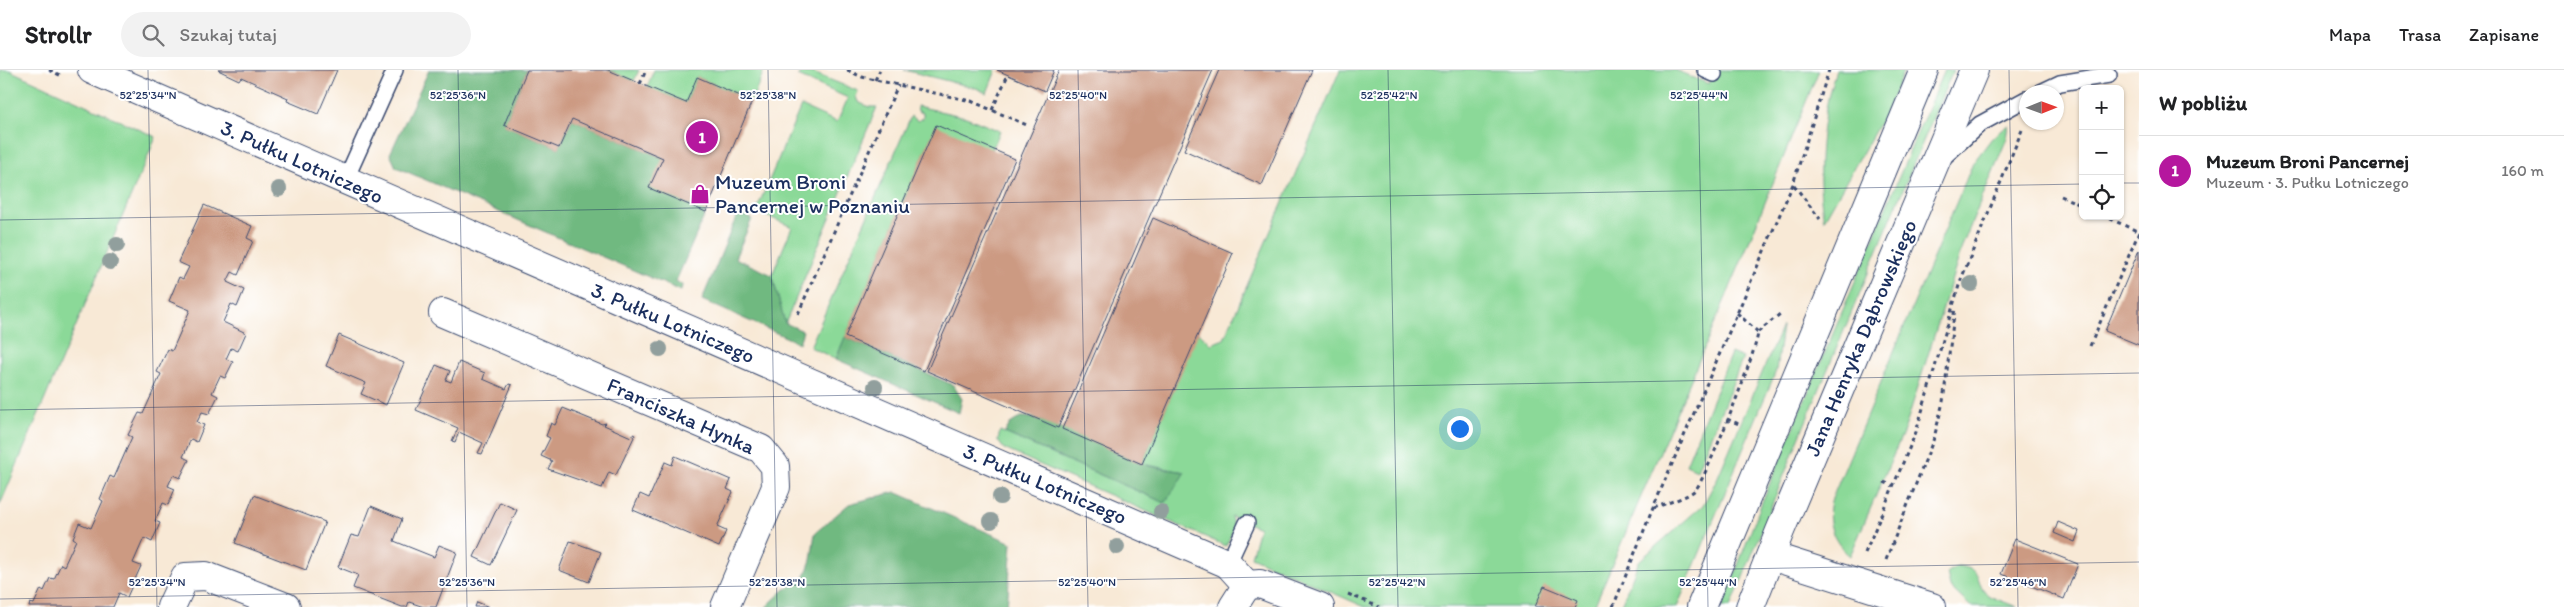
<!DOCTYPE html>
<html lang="pl">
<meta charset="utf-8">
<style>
:root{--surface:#fff;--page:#f2f2f2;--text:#202124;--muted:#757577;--line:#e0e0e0;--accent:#b5179e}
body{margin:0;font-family:Itim,sans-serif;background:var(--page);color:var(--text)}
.controls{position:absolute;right:15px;top:15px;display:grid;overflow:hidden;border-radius:8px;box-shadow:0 1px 4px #0004}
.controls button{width:45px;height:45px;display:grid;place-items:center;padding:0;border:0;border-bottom:1px solid var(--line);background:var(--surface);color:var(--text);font:25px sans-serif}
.compass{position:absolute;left:2019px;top:15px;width:45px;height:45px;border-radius:50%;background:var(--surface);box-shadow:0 1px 4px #0004;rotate:89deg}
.you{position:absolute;left:1459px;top:358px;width:18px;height:18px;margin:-12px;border:4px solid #fff;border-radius:50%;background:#1a73e8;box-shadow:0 0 0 8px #1a73e833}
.badge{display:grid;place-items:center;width:32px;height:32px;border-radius:50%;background:var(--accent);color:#fff;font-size:16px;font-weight:700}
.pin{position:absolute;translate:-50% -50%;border:2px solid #fff;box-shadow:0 1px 5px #0006}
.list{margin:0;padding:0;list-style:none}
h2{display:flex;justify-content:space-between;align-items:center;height:65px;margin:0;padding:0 20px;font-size:21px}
h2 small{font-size:16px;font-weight:400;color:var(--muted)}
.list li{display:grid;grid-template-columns:32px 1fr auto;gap:15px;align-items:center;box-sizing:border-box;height:70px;padding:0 20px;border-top:1px solid var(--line)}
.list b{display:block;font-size:19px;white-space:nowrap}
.list p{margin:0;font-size:16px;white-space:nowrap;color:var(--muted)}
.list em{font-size:16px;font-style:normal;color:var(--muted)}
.icon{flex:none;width:28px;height:28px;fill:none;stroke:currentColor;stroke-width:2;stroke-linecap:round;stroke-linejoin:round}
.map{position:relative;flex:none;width:2139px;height:537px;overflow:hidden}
header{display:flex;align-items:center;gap:30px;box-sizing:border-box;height:70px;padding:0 25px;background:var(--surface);border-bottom:1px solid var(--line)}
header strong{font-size:24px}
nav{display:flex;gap:28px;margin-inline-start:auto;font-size:18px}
.search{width:350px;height:45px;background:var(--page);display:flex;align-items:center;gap:12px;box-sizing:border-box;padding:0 18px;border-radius:28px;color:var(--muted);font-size:19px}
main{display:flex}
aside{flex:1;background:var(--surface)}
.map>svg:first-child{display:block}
.green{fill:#8bd998;stroke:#53847b}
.forest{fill:#70b980;stroke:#46746f}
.building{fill:#cc9a82}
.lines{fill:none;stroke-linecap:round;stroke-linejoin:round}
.lane-casing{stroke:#3c4b70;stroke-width:18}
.street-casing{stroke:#3c4b70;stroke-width:30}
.secondary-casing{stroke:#3c4b70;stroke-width:30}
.path{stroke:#3c4b70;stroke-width:3;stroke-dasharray:4 4;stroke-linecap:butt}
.lane{stroke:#fff;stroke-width:15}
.street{stroke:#fff;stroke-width:28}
.secondary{stroke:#fff;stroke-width:28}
.tree{fill:#919f9d}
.ticks{fill:none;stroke:#1b2f5e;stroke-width:1;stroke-opacity:0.45}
.labels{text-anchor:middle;stroke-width:4;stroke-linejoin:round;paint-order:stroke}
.street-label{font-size:21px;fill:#1b2f5e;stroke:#fff}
.poi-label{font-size:21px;fill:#1b2f5e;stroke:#fff;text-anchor:start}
.ticks-label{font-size:12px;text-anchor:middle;fill:#1b2f5e;stroke:#fff;stroke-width:4;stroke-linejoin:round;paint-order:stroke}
</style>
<header>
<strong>Strollr</strong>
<div class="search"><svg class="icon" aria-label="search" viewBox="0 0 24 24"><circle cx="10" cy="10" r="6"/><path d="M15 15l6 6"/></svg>Szukaj tutaj</div>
<nav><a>Mapa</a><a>Trasa</a><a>Zapisane</a></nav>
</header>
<main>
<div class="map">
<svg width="2139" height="537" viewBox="0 0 2139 537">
<rect width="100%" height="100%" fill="#fff"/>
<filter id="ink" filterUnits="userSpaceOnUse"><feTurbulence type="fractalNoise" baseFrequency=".02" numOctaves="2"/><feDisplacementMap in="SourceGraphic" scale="10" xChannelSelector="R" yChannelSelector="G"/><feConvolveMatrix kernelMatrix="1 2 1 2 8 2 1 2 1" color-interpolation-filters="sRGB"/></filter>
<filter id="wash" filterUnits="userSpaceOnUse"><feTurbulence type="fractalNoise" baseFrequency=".0096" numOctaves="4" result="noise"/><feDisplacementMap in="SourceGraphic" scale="20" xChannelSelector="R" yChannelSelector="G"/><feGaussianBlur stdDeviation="1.12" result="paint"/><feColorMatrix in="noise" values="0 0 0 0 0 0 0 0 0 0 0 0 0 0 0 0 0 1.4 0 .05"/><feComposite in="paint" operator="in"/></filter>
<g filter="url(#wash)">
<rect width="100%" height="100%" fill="#f8e9d6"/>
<g class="green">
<polygon points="0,0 9,0 156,67 0,435"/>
<polygon points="608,0 639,0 634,11"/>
<polygon points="654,0 764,0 752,31 697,7 686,33 647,17"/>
<polygon points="904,0 996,0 987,23 976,18"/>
<polygon points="1340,0 1675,0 1709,14 1716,0 1819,0 1738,199 1594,537 1365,537 1251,487 1259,458 1231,446 1234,458 1226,476 1004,379 998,371 1000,361 1165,433 1184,402 1142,394 1198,262 1211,274 1224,269"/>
<path d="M1836,0H1904L1887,40L1824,150C1815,105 1821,43 1836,0Z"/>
<polygon points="1944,0 1953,0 1799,368 1731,537 1722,537 1762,432"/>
<polygon points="811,2 858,21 856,27 858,32 869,37 877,37 785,254 772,205 792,157 756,141 801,36 837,52 848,28 798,6 801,3"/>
<polygon points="917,36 966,47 1000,61 992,80 936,56 836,289 810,277 911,46 918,51 923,48 923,43 918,41"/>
<path d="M2009,55L2007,68L1963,174L1905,358L1850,486C1833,472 1826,453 1831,431L1973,93L1992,68Z"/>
<polygon points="1782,256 1776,301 1677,537 1620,537 1639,491 1703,435 1717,409"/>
<polygon points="1731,283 1743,288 1697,400 1686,395"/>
<path d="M1957,496C1985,498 1975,516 1987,524C1996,530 2008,533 2017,537L1970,536L1950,517L1947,503Z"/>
</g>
<g class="forest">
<polygon points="429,0 527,0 504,55 559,78 572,49 663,88 706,142 676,211 682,215 681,221 396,97 390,84"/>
<polygon points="738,143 752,149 735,188 772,205 785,253 803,261 799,273 702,230"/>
<polygon points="845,267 953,315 962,329 959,343 836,289"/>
<path d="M1021,347C1045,345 1113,383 1139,393C1153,398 1170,399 1185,402L1165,433L1005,363L1010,354Z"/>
<polygon points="895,422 1012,473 1007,537 766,537 784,520 804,509 811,490 815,463 849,434"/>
</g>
<g id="blocks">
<g class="building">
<polygon points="218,0 337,0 318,44 287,31 288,28 241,7 239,10"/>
<polygon points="527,0 608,0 686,33 697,7 752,31 706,142 649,118 663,88 572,49 559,78 504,55"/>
<polygon points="997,0 1054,0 1045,21"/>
<polygon points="1059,0 1213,0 1058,358 927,301"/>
<polygon points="1219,0 1312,0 1262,115 1184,80"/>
<polygon points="936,55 1015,89 924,301 845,267"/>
<polygon points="204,135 252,156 247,168 253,171 238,205 232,202 227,212 244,220 237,237 231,234 223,252 246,263 238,281 231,278 226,289 233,292 225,308 220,306 212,323 218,326 209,344 202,342 197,352 204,355 197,372 191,369 183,387 189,390 180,408 173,405 168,416 175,419 168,435 163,433 155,451 160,453 152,472 144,468 133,493 141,496 127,527 119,523 113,537 29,537 30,533 34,534 41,519 44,521 50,508 54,509 61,494 64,496 76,470 73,468 79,453 91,458 103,431 100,429 110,406 114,408 132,367 128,365 139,343 143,344 161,304 157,302 168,279 172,281 190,240 169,231 179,207 183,209 189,197 178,192"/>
<polygon points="1153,148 1233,183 1142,394 1062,359"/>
<polygon points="2139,180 2139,275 2105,261"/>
<polygon points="339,265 404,293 386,335 361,324 366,313 326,296"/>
<polygon points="459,292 485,303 483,309 506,319 509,314 512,315 482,384 478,383 483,373 459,362 455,372 452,371 458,358 416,340 436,295 450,301 446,310 451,312"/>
<polygon points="563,338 602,354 606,353 604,355 631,367 633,364 635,365 616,405 609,402 602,418 548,399 552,391 541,386 550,368 546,366 551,353 555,355"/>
<polygon points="675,386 731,410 727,419 733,422 717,457 726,461 719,477 633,440 640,424 649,428 665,392 672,395"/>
<polygon points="254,425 325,452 306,500 235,473"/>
<polygon points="500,432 517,440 491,495 474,487"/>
<polygon points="371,436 402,449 394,471 434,487 439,475 457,482 436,537 424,537 409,532 407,537 402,537 353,518 358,505 338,497 351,465 359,467"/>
<polygon points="2058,452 2079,461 2075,472 2054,463"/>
<polygon points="2015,469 2078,494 2064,529 2001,504"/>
<polygon points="570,471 601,482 589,512 559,500"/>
<polygon points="1544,516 1578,530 1575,537 1535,537"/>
<polygon points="477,532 489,537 475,537"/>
</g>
</g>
</g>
<g filter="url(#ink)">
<use href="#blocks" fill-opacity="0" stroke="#3c4b70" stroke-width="1"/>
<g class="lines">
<defs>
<g id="lane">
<polyline points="1705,0 1714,4"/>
<polyline points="2041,22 2060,13 2109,5"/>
<polyline points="1945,86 1980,54 2026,29"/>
<polyline points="345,111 395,0"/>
<polyline points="1228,494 1247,453"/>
</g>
<g id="street">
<polyline points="92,0 1228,494 1247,515"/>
<polyline points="443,243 761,379 775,396 776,417 725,537"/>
<polyline points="1771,486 1932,537"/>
<polyline points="1247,515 1260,514 1320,537"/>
<polyline points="171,537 185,507 206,506 286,537"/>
<polyline points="1233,537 1247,515"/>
</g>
<g id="secondary">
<polyline points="1701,537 1924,0"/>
<polyline points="1750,537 1780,461 1974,0"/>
</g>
</defs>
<use href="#lane" class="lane-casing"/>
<use href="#street" class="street-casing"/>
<use href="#secondary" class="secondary-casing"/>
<g class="path">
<polyline points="49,0 62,6"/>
<polyline points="847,0 862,7 971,31 1029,56"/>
<polyline points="875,10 880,0"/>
<polyline points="640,14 646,0"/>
<polyline points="992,40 1007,7"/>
<polyline points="1794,115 1820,149"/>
<polyline points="2061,126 2083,136"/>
<polyline points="798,244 898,15"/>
<polyline points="1758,262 1780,244"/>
<polyline points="2090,276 2139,162 2104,146"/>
<polyline points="1727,349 1739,354"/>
<polyline points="1884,412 1893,416"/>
<path d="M1654,438C1663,434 1690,427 1696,419C1707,406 1758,278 1758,262L1737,243"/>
<polyline points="1865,483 1916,362 1960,212 2022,60"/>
<polyline points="1886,490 1934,368 1943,332 1955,237"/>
<polyline points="1348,524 1379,537"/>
<polyline points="1613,537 1653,438 1793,114 1829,0"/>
</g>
<use href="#lane" class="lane"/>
<use href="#street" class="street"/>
<use href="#secondary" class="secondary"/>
</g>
<g class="tree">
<circle cx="279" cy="119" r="8"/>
<circle cx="117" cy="175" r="8"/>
<circle cx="110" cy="192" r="8"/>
<circle cx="1971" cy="214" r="8"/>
<circle cx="660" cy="279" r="8"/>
<circle cx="875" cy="317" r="8"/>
<circle cx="1000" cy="427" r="8"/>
<circle cx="1161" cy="442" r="8"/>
<circle cx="991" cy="451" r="8"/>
<circle cx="1117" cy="477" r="8"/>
</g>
</g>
<path class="ticks" d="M148,0L157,537M458,0L467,537M768,0L777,537M1078,0L1088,537M1388,0L1398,537M1698,0L1708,537M2009,0L2018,537M2120,113H2139M0,150L2083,114M0,340L2139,303M0,529L2139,492"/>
<defs>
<symbol id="shop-bare" viewBox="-9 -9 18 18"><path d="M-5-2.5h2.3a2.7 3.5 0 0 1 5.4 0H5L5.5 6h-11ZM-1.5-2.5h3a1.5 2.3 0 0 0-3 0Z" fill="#b5179e" stroke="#fff" stroke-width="2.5" paint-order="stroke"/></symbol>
</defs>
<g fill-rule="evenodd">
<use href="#shop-bare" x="686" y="110" width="28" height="28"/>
</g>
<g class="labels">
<g class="street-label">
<text transform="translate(302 92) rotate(24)" y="7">3. Pułku Lotniczego</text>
<text transform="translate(673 253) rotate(23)" y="7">3. Pułku Lotniczego</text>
<text transform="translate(1861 268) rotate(-67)" y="7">Jana Henryka Dąbrowskiego</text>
<text transform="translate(681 346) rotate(24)" y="7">Franciszka Hynka</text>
<text transform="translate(1045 414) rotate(23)" y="7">3. Pułku Lotniczego</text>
</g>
<g class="poi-label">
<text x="715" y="119">Muzeum Broni<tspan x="715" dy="24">Pancernej w Poznaniu</tspan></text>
</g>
</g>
<g class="ticks-label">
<text x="148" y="29">52°25'34"N</text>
<text x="458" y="29">52°25'36"N</text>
<text x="768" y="29">52°25'38"N</text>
<text x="1078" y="29">52°25'40"N</text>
<text x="1389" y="29">52°25'42"N</text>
<text x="1699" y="29">52°25'44"N</text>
<text x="157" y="516">52°25'34"N</text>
<text x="467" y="516">52°25'36"N</text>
<text x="777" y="516">52°25'38"N</text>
<text x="1087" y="516">52°25'40"N</text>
<text x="1397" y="516">52°25'42"N</text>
<text x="1708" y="516">52°25'44"N</text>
<text x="2018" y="516">52°25'46"N</text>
</g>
</svg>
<div class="controls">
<button>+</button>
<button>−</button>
<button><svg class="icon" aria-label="locate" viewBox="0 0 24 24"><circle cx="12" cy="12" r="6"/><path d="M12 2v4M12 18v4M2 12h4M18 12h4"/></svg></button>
</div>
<svg class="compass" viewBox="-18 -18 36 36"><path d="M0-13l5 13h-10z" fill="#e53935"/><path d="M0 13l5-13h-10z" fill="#757577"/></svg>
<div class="you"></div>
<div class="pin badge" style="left:702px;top:67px">1</div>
</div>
<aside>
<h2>W pobliżu<small></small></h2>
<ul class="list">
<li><span class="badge">1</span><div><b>Muzeum Broni Pancernej</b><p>Muzeum · 3. Pułku Lotniczego</p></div><em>160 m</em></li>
</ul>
</aside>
</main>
